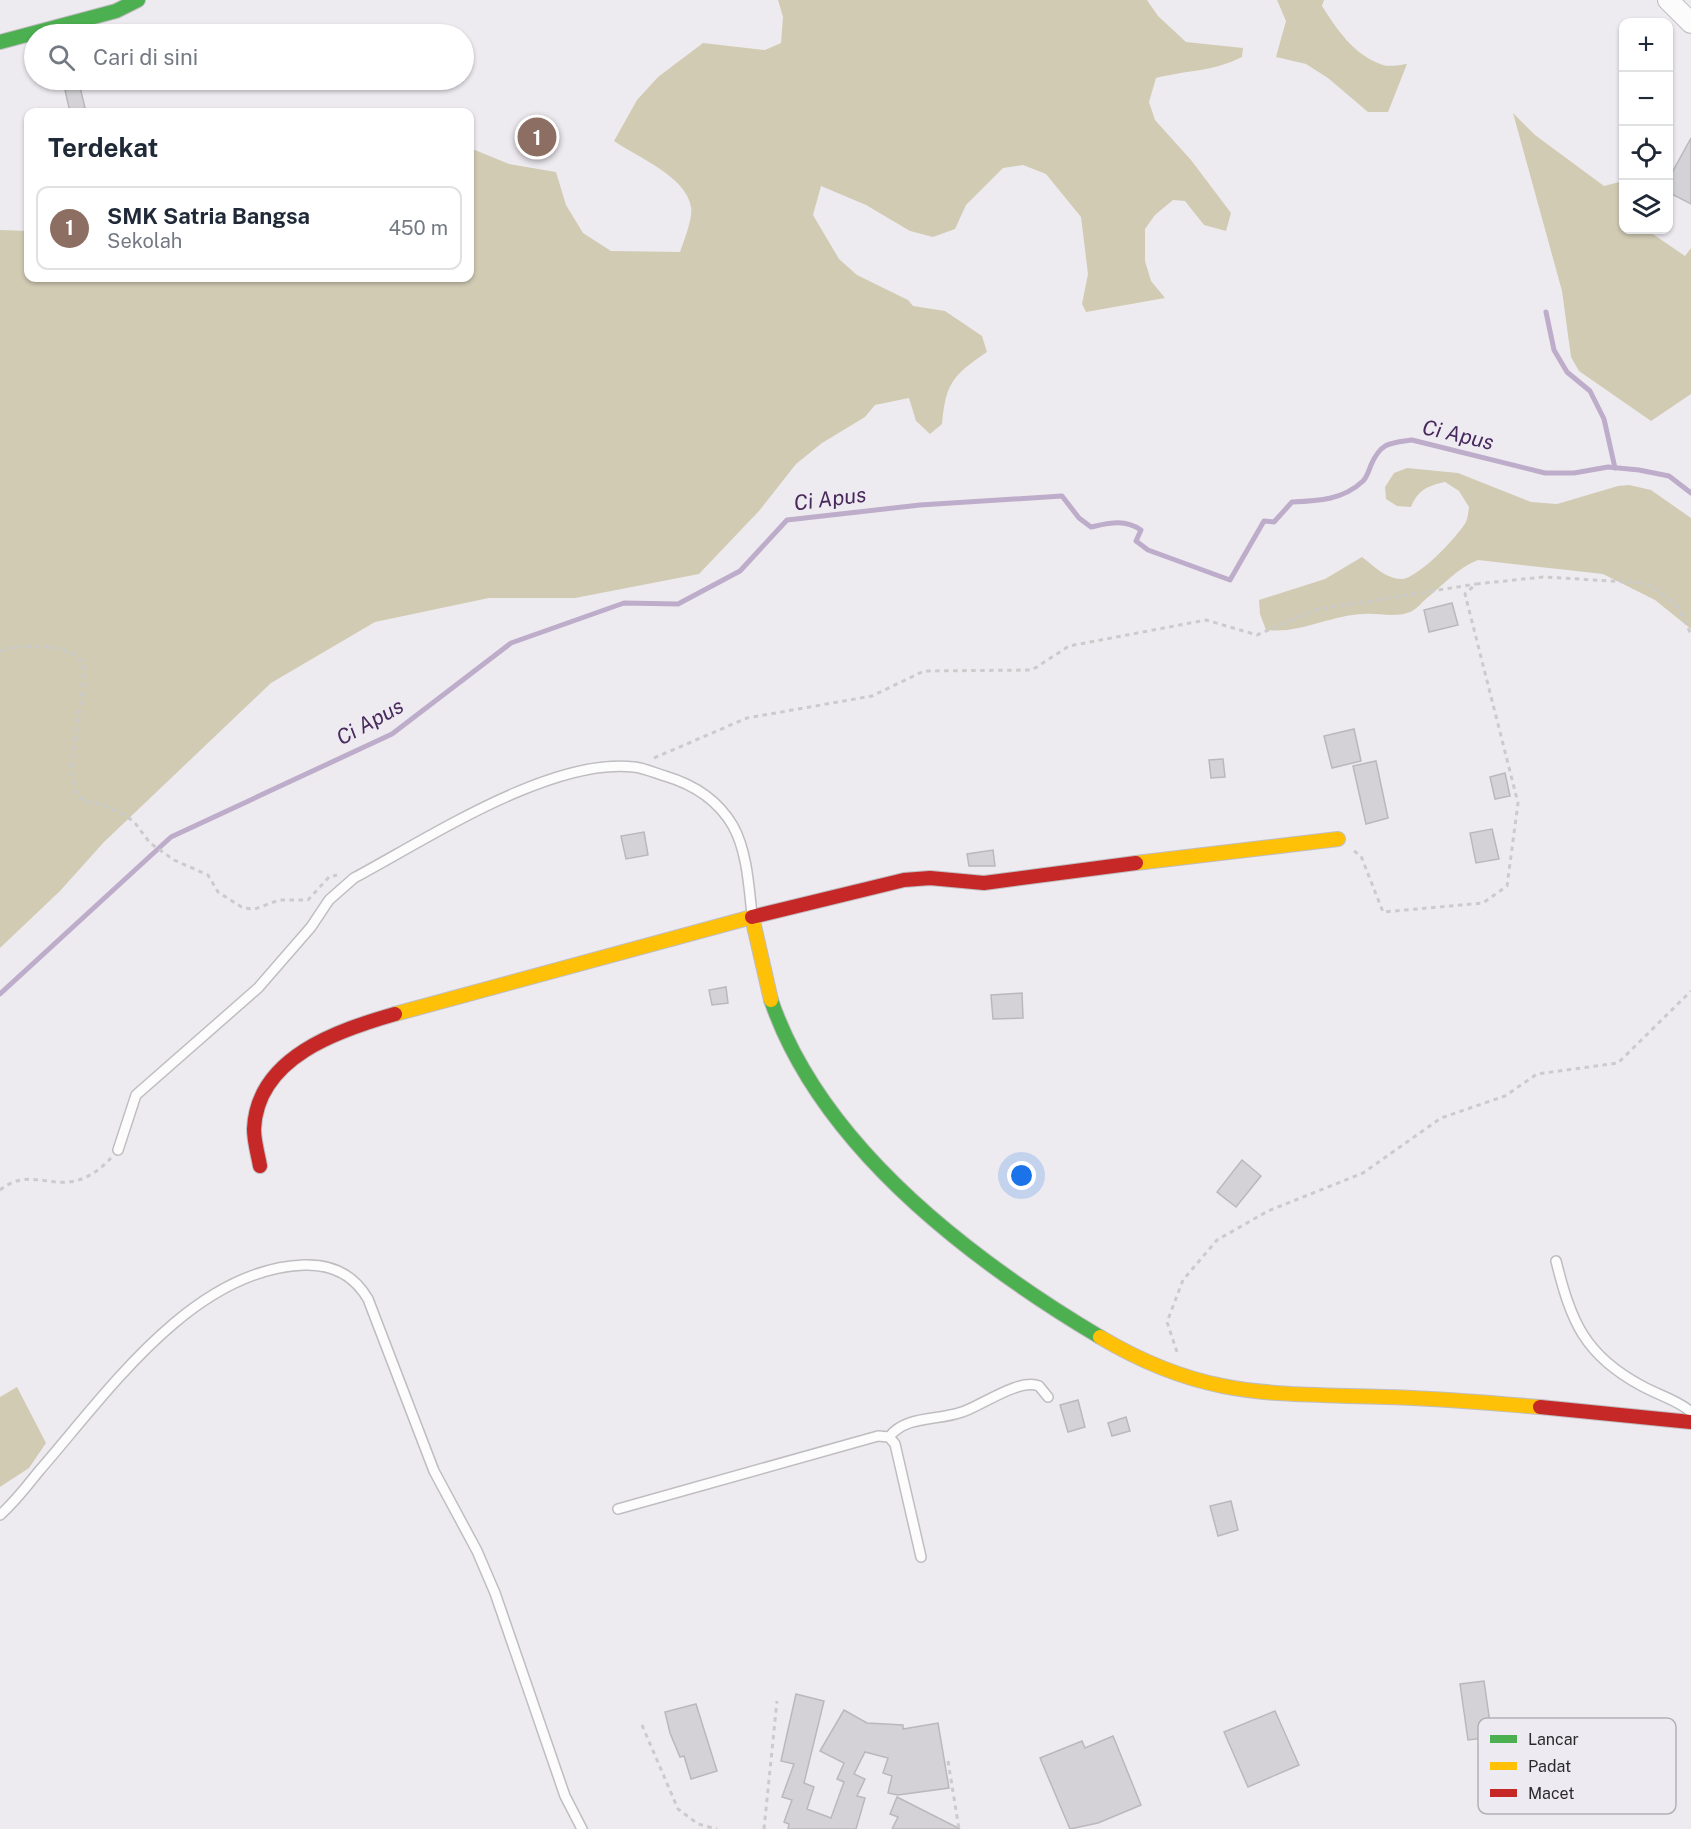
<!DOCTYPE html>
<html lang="id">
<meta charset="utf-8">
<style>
:root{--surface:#fff;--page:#f6f6f7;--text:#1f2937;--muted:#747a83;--line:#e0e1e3;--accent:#6f6d71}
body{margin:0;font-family:"Public Sans",sans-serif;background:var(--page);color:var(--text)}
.controls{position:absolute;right:18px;top:18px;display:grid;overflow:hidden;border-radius:12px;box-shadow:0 2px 4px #0004}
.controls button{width:54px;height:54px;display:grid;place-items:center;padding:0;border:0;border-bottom:2px solid var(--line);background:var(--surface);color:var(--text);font:30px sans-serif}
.you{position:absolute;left:1022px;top:1176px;width:21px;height:21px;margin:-15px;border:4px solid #fff;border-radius:50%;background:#1a73e8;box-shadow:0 0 0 9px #1a73e833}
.badge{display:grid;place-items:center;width:39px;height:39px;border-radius:50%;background:var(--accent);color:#fff;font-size:20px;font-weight:700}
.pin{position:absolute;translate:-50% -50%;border:3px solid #fff;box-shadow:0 2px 6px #0006}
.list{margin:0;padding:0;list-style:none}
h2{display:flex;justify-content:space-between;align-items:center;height:78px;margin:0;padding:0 24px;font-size:26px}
h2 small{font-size:20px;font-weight:400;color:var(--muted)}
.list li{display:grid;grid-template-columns:39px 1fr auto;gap:18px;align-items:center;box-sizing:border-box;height:84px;margin:0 12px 12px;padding:0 12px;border:2px solid var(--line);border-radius:12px}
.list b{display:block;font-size:22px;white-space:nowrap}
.list p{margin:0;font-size:20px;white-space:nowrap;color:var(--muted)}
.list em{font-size:20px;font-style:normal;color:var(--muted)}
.icon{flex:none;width:33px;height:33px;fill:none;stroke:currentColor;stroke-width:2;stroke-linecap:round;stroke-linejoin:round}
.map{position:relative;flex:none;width:1691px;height:1829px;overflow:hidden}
.search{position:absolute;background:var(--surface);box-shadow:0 2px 4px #0004;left:24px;top:24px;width:450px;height:66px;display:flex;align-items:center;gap:15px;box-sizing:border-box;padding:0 21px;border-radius:33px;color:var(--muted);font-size:22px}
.panel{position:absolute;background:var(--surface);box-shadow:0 2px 4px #0004;left:24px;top:108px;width:450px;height:174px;border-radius:12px}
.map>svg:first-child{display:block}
.forest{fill:#d1cbb4}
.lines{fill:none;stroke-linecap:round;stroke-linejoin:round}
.stream{stroke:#beadca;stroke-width:5}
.building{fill:#d4d2d6;stroke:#bab8bc;stroke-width:1.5}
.lane-casing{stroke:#bfbdc0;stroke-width:12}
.street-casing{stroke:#bfbdc0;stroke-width:22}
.fast-casing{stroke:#bfbdc0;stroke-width:16}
.slow-casing{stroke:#bfbdc0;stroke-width:16}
.jam-casing{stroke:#bfbdc0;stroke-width:16}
.path{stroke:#cbcbcb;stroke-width:3;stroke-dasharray:4.5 4.5;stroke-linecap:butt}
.lane{stroke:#fcfcfd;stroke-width:9}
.street{stroke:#fcfcfd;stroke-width:20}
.fast{stroke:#4caf50;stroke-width:14}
.slow{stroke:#ffc107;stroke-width:14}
.jam{stroke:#c62828;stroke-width:14}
.labels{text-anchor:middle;stroke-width:4.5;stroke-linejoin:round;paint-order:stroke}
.water-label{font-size:21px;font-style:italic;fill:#48295b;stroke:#eeeaf1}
.key{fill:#eeeaf1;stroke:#b4b0b6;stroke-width:1.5}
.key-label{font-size:16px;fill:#2b292c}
</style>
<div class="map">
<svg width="1691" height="1829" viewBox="0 0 1691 1829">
<rect width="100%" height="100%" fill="#eeebf0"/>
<g class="forest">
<path d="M778,0H1147L1158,16L1186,42L1243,48L1242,57C1212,72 1187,70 1156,78L1149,102L1155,120L1191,160L1231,213L1226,231L1204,225L1185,201L1173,200L1155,215L1145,229V261L1151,281L1165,298L1086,312L1082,304L1088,274L1081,217L1046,174L1023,165L1003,168L966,205L955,229L933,237L910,231L866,205L821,186L813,215L839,259L857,275L908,300L913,306L945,311L982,336L987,352C952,376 946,383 942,424L930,434L916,421L909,398L875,405L865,417L822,443L796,464L759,511L699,574L575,598H489L375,622L271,683L104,842L60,891L0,948V230L28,231V278H470V148L509,164L556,172L566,205L583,233L611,251L680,252C684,240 693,219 691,207C687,177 637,157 614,141L637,100L658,77L703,43L765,50L781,43L783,17Z"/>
<path d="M1277,0H1324L1322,6C1337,30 1355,56 1383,65C1390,67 1400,65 1407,64L1388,112H1368L1328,78L1306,64L1276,57L1286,21Z"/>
<polygon points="1513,113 1535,135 1604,186 1623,181 1624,230 1647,230 1685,256 1691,248 1691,394 1651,421 1579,371 1571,357 1562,291"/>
<path d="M1407,468L1458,473L1531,502L1557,504L1618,486L1629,485L1651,490L1691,518V629L1655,600L1603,574L1478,560C1458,568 1444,584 1427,598C1422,602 1416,610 1410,612C1395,618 1379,613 1364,614C1330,615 1301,634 1266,630L1260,614L1259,600L1325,579L1362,557C1374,566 1386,579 1402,579C1418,578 1455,539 1464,525C1468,520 1468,513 1469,507L1459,491L1445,482C1427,486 1418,490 1411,507L1397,506L1386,499L1385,487L1394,473Z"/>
<polygon points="17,1387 46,1443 29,1468 0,1487 0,1397"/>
</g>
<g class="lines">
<g class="stream">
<polyline points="1546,312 1554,350 1567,372 1590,391 1604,419 1615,468"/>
<path d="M0,994L171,837L392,734L511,643L624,603L678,604L740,571L787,520L920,505L1062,496L1079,518L1091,527C1110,523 1124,519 1141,530L1136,541L1148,550L1230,580L1264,521L1274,522L1292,502C1318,501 1343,500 1363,481C1367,477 1369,470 1371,465C1381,442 1390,443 1412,440L1545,473H1574L1608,467L1639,470L1669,476L1691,493"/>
</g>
</g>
<g class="building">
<polygon points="80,87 85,108 70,112 65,90"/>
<polygon points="1691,138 1691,204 1668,192 1668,180"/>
<polygon points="1452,603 1458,625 1429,632 1424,610"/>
<polygon points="1354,729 1361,761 1332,768 1324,736"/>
<polygon points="1223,759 1225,777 1211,778 1209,760"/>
<polygon points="1376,761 1388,818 1366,824 1353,766"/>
<polygon points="1505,773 1510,796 1495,799 1490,777"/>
<polygon points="1492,829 1499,859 1476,863 1470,833"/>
<polygon points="644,832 648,855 626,859 621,836"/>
<polygon points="993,850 995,866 969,866 967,854"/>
<polygon points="726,987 728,1003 712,1005 709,990"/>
<polygon points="1022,993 1023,1018 993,1019 991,995"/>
<polygon points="1242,1160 1261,1176 1236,1207 1217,1192"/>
<polygon points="1078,1400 1085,1427 1068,1432 1060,1405"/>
<polygon points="1126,1417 1130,1431 1112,1436 1108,1423"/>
<polygon points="1231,1501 1238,1530 1218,1536 1210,1506"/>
<polygon points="1484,1681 1492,1737 1468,1740 1460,1684"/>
<polygon points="796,1694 824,1701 804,1783 814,1787 807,1809 831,1818 844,1782 837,1779 844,1763 820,1751 844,1710 867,1723 903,1725 903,1729 938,1723 949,1788 898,1795 888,1793 892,1776 883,1773 888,1758 865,1752 854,1774 865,1779 857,1796 865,1798 856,1829 788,1829 789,1824 784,1822 792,1800 782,1797 794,1764 781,1761"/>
<polygon points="696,1704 717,1771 691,1779 684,1756 680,1757 670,1733 665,1712"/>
<polygon points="1275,1711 1299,1765 1248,1787 1224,1732"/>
<polygon points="1113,1736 1141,1805 1098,1823 1070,1829 1040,1758 1082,1741 1085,1748"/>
<polygon points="897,1797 960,1829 892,1829 898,1817 890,1814"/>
</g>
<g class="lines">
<defs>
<g id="lane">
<path d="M118,1150L136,1095L258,988L311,927L329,900L354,878C427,839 551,757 634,767C644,768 655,773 665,776C692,784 718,800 733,826C747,851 749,887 752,915"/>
<path d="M1556,1261C1571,1321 1584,1355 1642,1386C1658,1395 1678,1400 1691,1412"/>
<path d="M889,1437C906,1415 937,1421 962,1412C981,1406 1019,1378 1039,1386L1048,1397"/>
<polyline points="618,1509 878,1436 889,1437 895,1444 921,1557"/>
<path d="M0,1515C15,1502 27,1486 39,1471C107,1393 192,1269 304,1265C333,1264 354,1275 368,1299L434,1471L477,1551L495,1593L565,1796L582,1829"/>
</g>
<polyline id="street" points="1668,0 1691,23"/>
<g id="fast">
<polyline points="0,42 116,11 138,0"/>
<path d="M771,1000C821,1146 971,1260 1100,1337"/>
</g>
<g id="slow">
<polyline points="1136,863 1338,839"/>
<polyline points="395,1014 752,917 771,1000"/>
<path d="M1100,1337C1204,1399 1270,1393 1385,1397C1437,1398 1488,1403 1540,1407"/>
</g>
<g id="jam">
<polyline points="752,917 904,880 930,878 984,883 1136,863"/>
<path d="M260,1166C258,1154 254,1142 254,1129C257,1057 339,1030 395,1014"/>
<polyline points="1540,1407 1691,1422"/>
</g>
</defs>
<use href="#lane" class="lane-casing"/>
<use href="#street" class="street-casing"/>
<use href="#fast" class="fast-casing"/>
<use href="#slow" class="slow-casing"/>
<use href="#jam" class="jam-casing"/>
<g class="path">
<path d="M0,651C18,644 75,642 83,665C85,669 84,675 84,679L71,768L76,795L86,802L101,804L125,815L135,823L150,843L174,860L208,875L218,892L243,908L255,909L279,900H308L329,877L337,875"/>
<polyline points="654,758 747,718 872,696 924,671 1032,670 1069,646 1206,620 1257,635 1315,610 1476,584"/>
<polyline points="1354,851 1361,856 1383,912 1483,903 1507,886 1518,803 1465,594 1476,584 1543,577 1646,583 1676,604 1691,634"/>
<path d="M0,1190C37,1160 64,1208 111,1158"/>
<polyline points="1177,1352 1167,1322 1183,1280 1217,1240 1268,1211 1363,1173 1441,1118 1505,1096 1537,1074 1618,1063 1691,991"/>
<polyline points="642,1725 678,1809 698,1824 717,1829"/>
<polyline points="948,1761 959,1829"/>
<polyline points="764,1829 777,1701"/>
</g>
<use href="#lane" class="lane"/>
<use href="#street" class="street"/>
<use href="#fast" class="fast"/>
<use href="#slow" class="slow"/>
<use href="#jam" class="jam"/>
</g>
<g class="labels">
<g class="water-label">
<text transform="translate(1458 435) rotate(13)" y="7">Ci Apus</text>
<text transform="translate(830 499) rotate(-7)" y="7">Ci Apus</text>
<text transform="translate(370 722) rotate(-29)" y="7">Ci Apus</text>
</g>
</g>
<rect x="1478" y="1718" width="198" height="96" rx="9" class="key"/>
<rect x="1490" y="1735" width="27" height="8" fill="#4caf50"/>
<rect x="1490" y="1762" width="27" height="8" fill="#ffc107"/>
<rect x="1490" y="1789" width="27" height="8" fill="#c62828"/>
<g class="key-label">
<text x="1528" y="1745">Lancar</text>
<text x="1528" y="1772">Padat</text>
<text x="1528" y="1799">Macet</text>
</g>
</svg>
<div class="controls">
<button>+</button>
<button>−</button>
<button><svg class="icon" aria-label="locate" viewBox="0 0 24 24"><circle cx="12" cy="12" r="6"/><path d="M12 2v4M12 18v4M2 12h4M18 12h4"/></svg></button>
<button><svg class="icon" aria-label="layers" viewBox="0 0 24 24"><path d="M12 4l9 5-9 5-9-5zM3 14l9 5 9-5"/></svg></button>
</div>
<div class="you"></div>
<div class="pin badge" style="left:537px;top:137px;background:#8d6e63">1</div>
<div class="search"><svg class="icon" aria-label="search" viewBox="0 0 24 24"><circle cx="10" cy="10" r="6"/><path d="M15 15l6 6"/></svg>Cari di sini</div>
<section class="panel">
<h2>Terdekat<small></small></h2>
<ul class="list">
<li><span class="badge" style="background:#8d6e63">1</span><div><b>SMK Satria Bangsa</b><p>Sekolah</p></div><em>450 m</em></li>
</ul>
</section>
</div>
